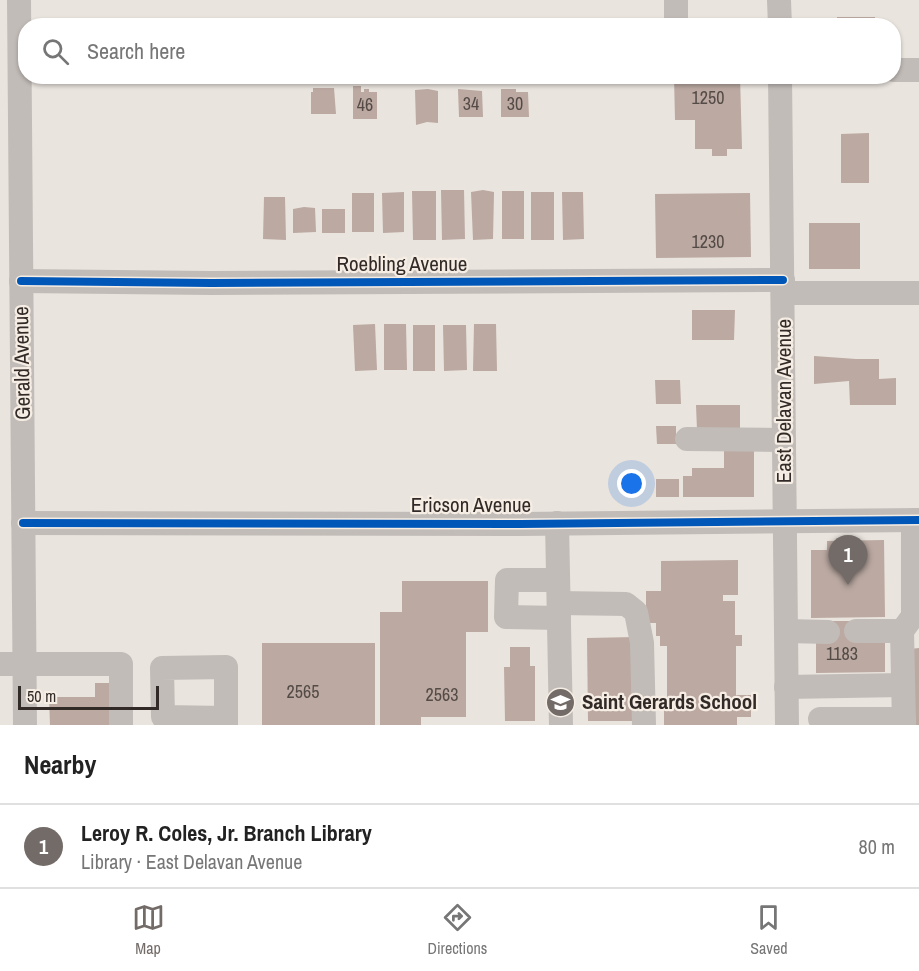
<!DOCTYPE html>
<meta charset="utf-8">
<style>
:root{--surface:#fff;--page:#f6f6f6;--text:#222;--muted:#767676;--line:#e0e0e0;--accent:#726b67}
body{margin:0;font-family:"Archivo Narrow",sans-serif;background:var(--page);color:var(--text)}
.scale{position:absolute;left:18px;bottom:15px;width:141px;box-sizing:border-box;padding-left:6px;border:3px solid #322a27;border-top:0;font-size:16px;line-height:21px;white-space:nowrap;color:#322a27;-webkit-text-stroke:4px #f6eee5;paint-order:stroke}
.you{position:absolute;left:632px;top:484px;width:21px;height:21px;margin:-15px;border:4px solid #fff;border-radius:50%;background:#1a73e8;box-shadow:0 0 0 9px #1a73e833}
.badge{display:grid;place-items:center;width:39px;height:39px;border-radius:50%;background:var(--accent);color:#fff;font-size:20px;font-weight:700}
.pin{position:absolute;translate:-50% -50px;filter:drop-shadow(0 2px 3px #0008)}
.pin::after{content:'';position:absolute;top:32px;width:21px;height:18px;background:inherit;clip-path:polygon(0 0,100% 0,50% 100%)}
.list{margin:0;padding:0;list-style:none}
h2{display:flex;justify-content:space-between;align-items:center;height:78px;margin:0;padding:0 24px;font-size:26px}
h2 small{font-size:20px;font-weight:400;color:var(--muted)}
.list li{display:grid;grid-template-columns:39px 1fr auto;gap:18px;align-items:center;box-sizing:border-box;height:84px;padding:0 24px;border-top:2px solid var(--line)}
.list b{display:block;font-size:22px;white-space:nowrap}
.list p{margin:0;font-size:20px;white-space:nowrap;color:var(--muted)}
.list em{font-size:20px;font-style:normal;color:var(--muted)}
.icon{flex:none;width:33px;height:33px;fill:none;stroke:currentColor;stroke-width:2;stroke-linecap:round;stroke-linejoin:round}
.map{position:relative;flex:none;width:919px;height:725px;overflow:hidden}
.search{position:absolute;background:var(--surface);box-shadow:0 2px 4px #0004;left:18px;right:18px;top:18px;height:66px;display:flex;align-items:center;gap:15px;box-sizing:border-box;padding:0 21px;border-radius:24px;color:var(--muted);font-size:22px}
.sheet{height:162px;background:var(--surface)}
nav{display:flex;justify-content:space-around;align-items:center;box-sizing:border-box;height:84px;border-top:2px solid var(--line);background:var(--surface);font-size:16px;color:var(--muted)}
nav a{display:grid;justify-items:center;gap:3px}
nav .on{color:var(--accent)}
.map>svg:first-child{display:block}
.building{fill:#bba9a2}
.lines{fill:none;stroke-linecap:round;stroke-linejoin:round}
.minor{stroke:#c2bcb8;stroke-width:24}
.cycleway-casing{stroke:#f6eee5;stroke-width:11}
.cycleway{stroke:#0057b8;stroke-width:8}
.labels{text-anchor:middle;stroke-width:4.5;stroke-linejoin:round;paint-order:stroke}
.number-label{font-size:18px;fill:#544a46}
.street-label{font-size:21px;fill:#322a27;stroke:#f6eee5}
.poi-label{font-size:21px;font-weight:bold;fill:#322a27;stroke:#f6eee5;text-anchor:start}
</style>
<div class="map">
<svg width="919" height="725" viewBox="0 0 919 725">
<rect width="100%" height="100%" fill="#eae4de"/>
<g class="building">
<polygon points="837,17 875,17 875,26 831,26 831,22 837,22"/>
<polygon points="740,76 742,149 727,149 727,156 712,156 712,149 695,149 695,120 675,120 674,77"/>
<polygon points="353,86 361,86 361,92 364,92 364,89 369,89 369,92 377,92 377,119 353,119"/>
<polygon points="313,88 334,88 336,114 311,114 311,92 313,92"/>
<polygon points="428,89 438,91 438,123 427,122 416,125 415,90"/>
<polygon points="458,89 482,91 483,117 459,117"/>
<polygon points="501,89 516,89 516,92 528,92 529,117 501,117"/>
<polygon points="869,133 869,183 841,183 841,134"/>
<polygon points="441,190 464,190 465,239 442,240"/>
<polygon points="483,190 494,192 493,239 473,240 471,192"/>
<polygon points="412,191 436,191 436,240 413,240"/>
<rect x="502" y="191" width="22" height="48"/>
<polygon points="404,192 404,232 383,233 382,193"/>
<rect x="531" y="192" width="23" height="48"/>
<polygon points="562,192 583,192 584,239 563,240"/>
<rect x="352" y="193" width="22" height="39"/>
<polygon points="750,193 751,257 656,258 655,194"/>
<polygon points="264,197 285,197 286,240 263,239"/>
<polygon points="304,207 315,208 316,232 293,233 293,209"/>
<rect x="322" y="209" width="23" height="24"/>
<rect x="809" y="223" width="51" height="46"/>
<polygon points="692,310 735,310 734,340 692,340"/>
<polygon points="375,324 377,370 355,371 353,325"/>
<polygon points="384,324 406,324 407,370 384,370"/>
<polygon points="474,324 496,324 497,371 473,371"/>
<rect x="413" y="325" width="22" height="46"/>
<polygon points="443,325 466,325 467,370 444,371"/>
<polygon points="814,356 856,359 879,359 879,379 896,378 896,405 850,405 849,381 814,384"/>
<polygon points="655,380 680,380 681,404 656,404"/>
<polygon points="696,405 740,405 740,430 697,430"/>
<polygon points="656,426 676,426 676,444 657,444"/>
<polygon points="724,447 754,447 754,497 683,497 683,476 692,476 692,468 724,468"/>
<rect x="656" y="479" width="23" height="18"/>
<polygon points="884,540 885,617 811,618 811,550 827,550 827,541"/>
<polygon points="738,560 738,595 723,595 723,601 735,601 735,635 742,635 742,646 736,646 736,695 751,695 751,717 737,717 737,725 664,725 664,710 667,707 667,646 660,646 660,636 656,636 656,623 646,623 646,591 661,591 661,561"/>
<polygon points="402,581 488,581 488,632 466,632 466,717 421,717 421,725 380,725 380,612 402,612"/>
<polygon points="828,621 855,621 885,638 885,672 816,673 816,639"/>
<polygon points="636,637 637,721 588,721 587,638"/>
<rect x="262" y="643" width="113" height="82"/>
<polygon points="510,647 530,647 530,666 535,666 535,721 505,721 504,667 510,667"/>
<polygon points="919,648 919,725 911,725 910,649"/>
<polygon points="95,683 110,683 110,725 50,725 49,697 95,697"/>
</g>
<g class="lines">
<g class="minor">
<polyline points="19,0 25,725"/>
<polyline points="676,0 676,26"/>
<polyline points="779,0 780,26"/>
<polyline points="894,70 919,70"/>
<polyline points="780,76 787,725"/>
<polyline points="21,281 211,283 783,280"/>
<polyline points="783,293 919,293"/>
<polyline points="687,439 784,440"/>
<polyline points="23,523 520,524 919,520"/>
<polyline points="557,523 561,725"/>
<polyline points="558,580 507,580 506,617 559,618"/>
<polyline points="559,603 626,604 636,612 642,643 644,725"/>
<polyline points="786,631 828,632"/>
<polyline points="856,631 902,631"/>
<polyline points="0,664 121,664 121,725"/>
<polyline points="786,687 903,685"/>
<polyline points="820,719 904,719"/>
<polyline points="226,725 226,667 162,668 163,717 226,718"/>
<polyline points="904,725 902,631 913,616 913,520"/>
</g>
<defs>
<g id="cycleway">
<polyline points="21,281 211,283 783,280"/>
<polyline points="23,523 520,524 919,520"/>
</g>
</defs>
<use href="#cycleway" class="cycleway-casing"/>
<use href="#cycleway" class="cycleway"/>
</g>
<defs>
<symbol id="school-disc" viewBox="-11 -11 22 22"><circle r="9.5" fill="#726b67" stroke="#f6eee5"/><path d="M0-5L7-2L0 1L-7-2ZM-4 1L0 2.5L4 1V4Q0 6-4 4Z" fill="#fff"/></symbol>
</defs>
<g fill-rule="evenodd">
<use href="#school-disc" x="544" y="686" width="33" height="33"/>
</g>
<g class="labels">
<g class="number-label">
<text x="708" y="104">1250</text>
<text x="471" y="110">34</text>
<text x="515" y="110">30</text>
<text x="365" y="111">46</text>
<text x="708" y="248">1230</text>
<text x="842" y="660">1183</text>
<text x="303" y="698">2565</text>
<text x="442" y="701">2563</text>
</g>
<g class="street-label">
<text x="402" y="271">Roebling Avenue</text>
<text transform="translate(22 363) rotate(-91)" y="7">Gerald Avenue</text>
<text transform="translate(784 401) rotate(-90)" y="7">East Delavan Avenue</text>
<text x="471" y="512">Ericson Avenue</text>
</g>
<g class="poi-label">
<text x="582" y="709">Saint Gerards School</text>
</g>
</g>
</svg>
<div class="scale">50 m</div>
<div class="you"></div>
<div class="pin badge" style="left:848px;top:585px">1</div>
<div class="search"><svg class="icon" aria-label="search" viewBox="0 0 24 24"><circle cx="10" cy="10" r="6"/><path d="M15 15l6 6"/></svg>Search here</div>
</div>
<section class="sheet">
<h2>Nearby<small></small></h2>
<ul class="list">
<li><span class="badge">1</span><div><b>Leroy R. Coles, Jr. Branch Library</b><p>Library · East Delavan Avenue</p></div><em>80 m</em></li>
</ul>
</section>
<nav>
<a class="on"><svg class="icon" aria-label="map" viewBox="0 0 24 24"><path d="M3 6l6-2 6 2 6-2v14l-6 2-6-2-6 2zM9 4v14M15 6v14"/></svg>Map</a>
<a><svg class="icon" aria-label="directions" viewBox="0 0 24 24"><path d="M12 3l9 9-9 9-9-9zM9 14v-3h6M13 9l2 2-2 2"/></svg>Directions</a>
<a><svg class="icon" aria-label="saved" viewBox="0 0 24 24"><path d="M7 4h10v16l-5-4-5 4z"/></svg>Saved</a>
</nav>
